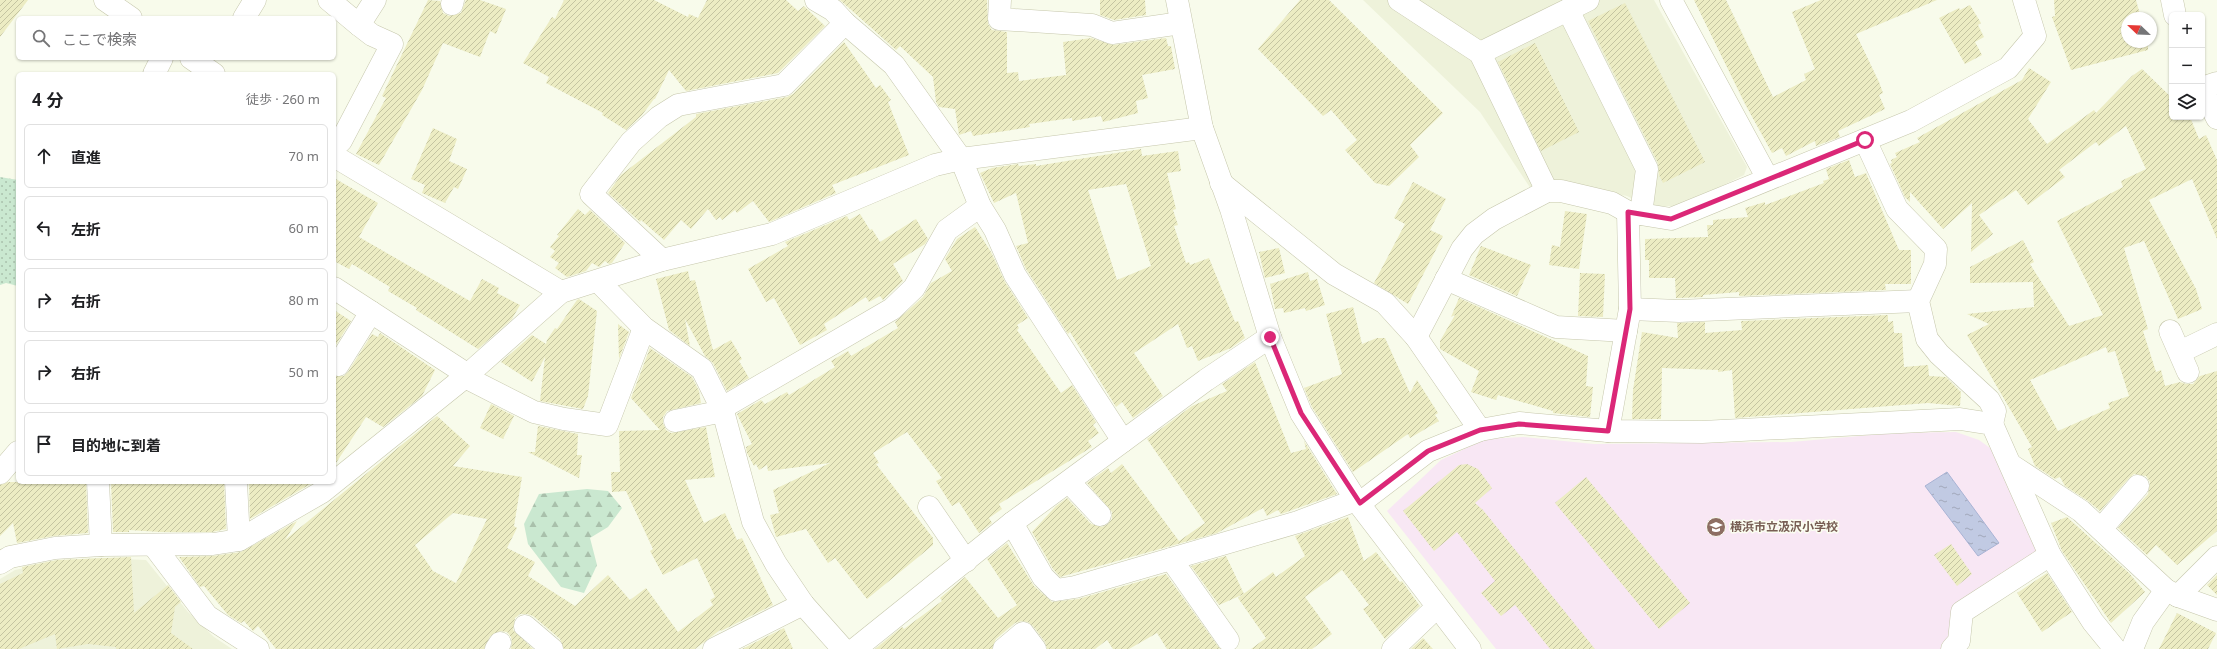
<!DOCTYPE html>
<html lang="ja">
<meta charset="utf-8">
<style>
:root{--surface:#fff;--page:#f6f6f6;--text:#202124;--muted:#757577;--line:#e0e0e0}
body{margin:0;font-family:"Noto Sans","Noto Sans JP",sans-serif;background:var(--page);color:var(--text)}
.controls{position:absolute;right:12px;top:12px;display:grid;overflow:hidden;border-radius:6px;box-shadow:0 1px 3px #0004}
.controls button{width:36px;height:36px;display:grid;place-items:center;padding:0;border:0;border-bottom:1px solid var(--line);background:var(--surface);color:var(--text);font:20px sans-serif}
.compass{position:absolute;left:2121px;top:12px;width:36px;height:36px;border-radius:50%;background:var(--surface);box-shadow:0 1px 3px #0004;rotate:293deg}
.stop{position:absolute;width:12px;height:12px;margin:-9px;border:3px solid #db2777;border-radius:50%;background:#fff}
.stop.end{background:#db2777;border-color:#fff;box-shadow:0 1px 4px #0008}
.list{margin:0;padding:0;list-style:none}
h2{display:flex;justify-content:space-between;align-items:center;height:52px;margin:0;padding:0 16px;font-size:17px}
h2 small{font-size:13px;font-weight:400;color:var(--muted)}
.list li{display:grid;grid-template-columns:26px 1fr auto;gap:12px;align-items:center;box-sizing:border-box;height:64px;margin:0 8px 8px;padding:0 8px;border:1px solid var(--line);border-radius:6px}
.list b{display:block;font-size:15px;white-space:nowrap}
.list em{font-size:13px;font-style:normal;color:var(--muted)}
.icon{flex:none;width:22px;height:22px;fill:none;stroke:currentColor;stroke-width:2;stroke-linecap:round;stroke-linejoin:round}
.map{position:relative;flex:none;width:2217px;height:649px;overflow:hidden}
.search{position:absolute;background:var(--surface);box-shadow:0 1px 3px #0004;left:16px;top:16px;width:320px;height:44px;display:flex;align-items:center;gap:10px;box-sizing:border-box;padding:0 14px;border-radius:6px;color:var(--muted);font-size:15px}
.panel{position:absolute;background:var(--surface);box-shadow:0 1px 3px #0004;left:16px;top:72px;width:320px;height:412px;border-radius:6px}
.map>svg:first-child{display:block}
.residential{fill:#eef2da}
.education{fill:#f8e7f4}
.forest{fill:url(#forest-firs)}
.park{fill:url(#park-dots)}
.water{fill:url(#water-ripples);stroke:#a8b3d4}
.building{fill:url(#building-hatch);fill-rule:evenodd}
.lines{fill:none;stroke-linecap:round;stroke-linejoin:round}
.minor-casing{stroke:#c6c7ac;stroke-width:23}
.minor{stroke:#fff;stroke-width:22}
.route{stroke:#db2777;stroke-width:5}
.labels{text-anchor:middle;stroke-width:3;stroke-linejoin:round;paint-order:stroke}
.education-label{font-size:12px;font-weight:bold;fill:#785e54;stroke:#fbfef1;text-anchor:start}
</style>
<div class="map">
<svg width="2217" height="649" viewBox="0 0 2217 649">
<defs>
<pattern id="forest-firs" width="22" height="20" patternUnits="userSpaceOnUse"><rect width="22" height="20" fill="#cae8d0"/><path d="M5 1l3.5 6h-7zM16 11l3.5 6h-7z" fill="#a9c0ab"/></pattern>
<pattern id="park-dots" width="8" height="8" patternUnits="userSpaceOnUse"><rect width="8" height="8" fill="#cae8d0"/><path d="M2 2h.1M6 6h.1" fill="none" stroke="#a9c0ab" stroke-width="1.8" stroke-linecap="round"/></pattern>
<pattern id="water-ripples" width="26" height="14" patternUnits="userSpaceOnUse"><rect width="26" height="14" fill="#c1cae3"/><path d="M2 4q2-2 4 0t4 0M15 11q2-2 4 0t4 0" fill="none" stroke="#a1a8ba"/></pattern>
<pattern id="building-hatch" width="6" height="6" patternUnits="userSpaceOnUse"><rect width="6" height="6" fill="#ececc3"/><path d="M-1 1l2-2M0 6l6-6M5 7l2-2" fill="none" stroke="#c4c4a1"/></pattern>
</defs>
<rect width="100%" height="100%" fill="#f8fbeb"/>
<g class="residential">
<polygon points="1363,0 1654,0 1747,167 1744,175 1680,206 1648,206 1627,196 1553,181 1533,192 1480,112"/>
<polygon points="99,558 146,560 188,612 214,637 232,649 0,649 0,579 15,570 54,561"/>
</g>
<polygon class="education" points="1956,432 1979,440 1997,453 2040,543 2036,554 1989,584 1949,642 1942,649 1496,649 1387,511 1441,460 1486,439 1523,437 1594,444 1791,442 1894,433"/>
<polygon class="forest" points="587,489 608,491 622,508 608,527 590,538 597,565 584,593 561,587 528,544 524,524 539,494"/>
<polygon class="park" points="0,177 18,180 18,286 6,283 0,285"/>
<polygon class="water" points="1947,472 1999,543 1978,556 1925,486"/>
<g class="building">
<polygon points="0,0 28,0 0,37"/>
<polygon points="428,0 440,1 443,13 449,16 461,13 466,0 480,0 506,9 496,34 490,31 480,57 443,43 422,90 379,165 356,154 386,98 382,96"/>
<polygon points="564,0 654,0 688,17 689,14 698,18 707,0 786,0 798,11 804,6 825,26 778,73 686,91 669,70 655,99 654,99 642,115 626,130 602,115 603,113 546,83 549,77 523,63 552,17 555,19"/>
<polygon points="840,0 987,0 988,24 992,30 1007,32 1007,73 1018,72 1019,81 1066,75 1063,42 1091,38 1113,45 1166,38 1168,46 1171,46 1175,69 1142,75 1148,98 1136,101 1138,113 1103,122 1101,116 1072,121 1072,118 1029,124 1030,127 973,136 971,131 959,135 955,109 939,107 936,102 933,77 900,46 896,50"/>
<polygon points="1100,0 1145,0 1146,15 1114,20 1100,15"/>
<polygon points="1300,0 1329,0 1443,113 1410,145 1419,157 1389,186 1375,183 1345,150 1357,140 1331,110 1323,116 1258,49"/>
<polygon points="1694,0 1726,0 1773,97 1806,80 1804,74 1815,69 1792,12 1821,0 1937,0 1856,34 1879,82 1883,93 1879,95 1885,109 1838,131 1840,137 1816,146 1815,141 1786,156 1782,148 1772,153 1745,104"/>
<polygon points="2054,0 2136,0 2141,18 2127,18 2127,42 2148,42 2148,50 2071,70 2052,17 2055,16"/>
<polygon points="1625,3 1705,162 1663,183 1659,175 1658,163 1588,21"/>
<polygon points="1970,5 1981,23 1978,25 1984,37 1975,42 1982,55 1965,64 1939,18 1959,8 1960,10"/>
<polygon points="844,42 876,88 880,85 891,100 888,102 909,155 832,185 836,193 769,222 753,201 737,213 735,210 722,220 720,217 716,220 708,209 691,229 681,220 664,240 641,220 640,222 608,193 621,175 696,117 696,114 787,97 793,94"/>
<polygon points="1535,43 1579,132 1541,151 1498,62"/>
<path d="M2029,68L2051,82L2028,119L2047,144L2094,110L2096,113L2132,76L2142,69L2172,98V117H2190L2199,139L2206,135L2217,160V239L2192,179L2149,200L2196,289L2202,309L2178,319L2144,241L2124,248L2148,329L2143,331L2156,372L2161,370L2165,386L2180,382L2186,384H2193L2200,376L2217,371V531L2177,565L2156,545L2147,555L2118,528L2148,494L2150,482L2146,476L2134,474L2129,478L2100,511L2088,501L2065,486L2060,477L2055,479L2035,466L2028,449L2032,447L1967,335L1989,324L1967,314L2034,307L2033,282L1970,283V267L2023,240L2034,262L2030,264L2069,326L2103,315L2057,221L2123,187L2121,181L2146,169L2126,126L2099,146L2096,142L2059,170L2065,177L2028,205L2016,190L1979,215L1993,234L1971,252L1972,203L1943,229L1910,192V202L1905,197L1890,164L1892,163L1891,160L1897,157L1895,153L1920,142L1917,138L2022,80ZM2106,347L2108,353L2115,351L2129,396L2108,403L2110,408L2058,431L2030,380Z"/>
<polygon points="433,128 457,139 449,161 467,169 458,189 454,187 445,203 422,193 425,185 411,179"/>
<path d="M1141,149L1142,156L1178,151L1181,171L1167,173L1176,209L1173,210L1178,225L1174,226L1186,263L1189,262L1190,265L1209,258L1235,322L1238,321L1245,338L1231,348L1198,361L1192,346L1187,348L1178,324L1134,353L1163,396L1133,418L1122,402L1116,407L1070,332L1068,334L1026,269L1016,246L1028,243L1016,193L994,203L980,173L992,168L1018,164L1019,166L1036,164V166ZM1126,184L1151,266L1117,280L1088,190Z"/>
<polygon points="1849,160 1855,177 1866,173 1899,250 1911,250 1911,284 1885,284 1886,290 1739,296 1739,292 1703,295 1703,297 1679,298 1676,298 1675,278 1649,278 1649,260 1645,260 1645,239 1708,237 1707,225 1713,225 1713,220 1748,217 1745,208 1765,202 1765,205 1824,183 1823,181 1829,179 1826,169"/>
<polygon points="334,178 378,203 359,237 470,301 482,279 499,288 497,293 520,305 512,319 478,349 416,310 417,308 388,291 390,287 352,264 349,269 334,261"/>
<polygon points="1413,182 1446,199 1430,230 1443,236 1408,304 1374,283 1405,224 1394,218"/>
<polygon points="578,209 585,215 590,210 625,243 612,263 609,264 605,261 599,267 592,263 586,271 567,277 555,268 559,263 550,257 555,251 550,247 559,236 557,235"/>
<polygon points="1565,211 1587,214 1579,269 1549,265 1552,245 1560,247"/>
<polygon points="860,214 870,230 872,229 880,242 916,219 928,239 925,244 893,264 903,281 884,299 883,300 880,296 869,302 866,297 824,324 827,330 800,345 774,298 766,302 748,269 788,246 785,242 847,216 849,220"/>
<polygon points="975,227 991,252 1005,282 1028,318 1017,325 1019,328 1017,330 1061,393 1072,385 1096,422 1093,425 1099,433 1088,441 1092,447 999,504 1002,509 989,518 992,523 979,533 959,502 952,506 936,481 942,478 907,432 873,453 879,463 876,464 933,538 933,545 867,599 835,558 828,563 806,529 776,537 770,515 779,513 773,490 830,463 768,471 767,465 759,470 756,464 754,466 747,453 746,447 752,444 737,414 761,400 765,404 787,392 789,395 835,367 831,361 848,351 851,356 898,328 895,322 923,297 931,283 952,271 945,259 957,239"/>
<polygon points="1481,246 1531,265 1517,296 1469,275"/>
<polygon points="1279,248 1285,273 1265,278 1259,252"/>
<polygon points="688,271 690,281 695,280 713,350 731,340 742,359 739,361 749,378 727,391 713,363 705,356 685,319 690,346 669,330 656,279"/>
<polygon points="1308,272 1310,281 1317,279 1325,305 1306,311 1305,308 1284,313 1283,308 1275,309 1270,284"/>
<polygon points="1580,273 1605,274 1603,317 1578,316"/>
<polygon points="1459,298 1588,356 1586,386 1593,387 1590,417 1553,413 1553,411 1498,395 1496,400 1471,392 1479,371 1440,349 1440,341 1455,315 1451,317"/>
<polygon points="579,299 597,311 588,396 583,409 540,401 545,357 532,382 501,362 532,335 546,344 547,340 555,328 557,329 577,300"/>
<polygon points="1353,307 1362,344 1377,338 1385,338 1410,393 1417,380 1438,413 1435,415 1439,421 1410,438 1408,434 1353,472 1312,407 1304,388 1342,374 1326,314"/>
<polygon points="334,310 351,321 334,348"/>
<polygon points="1888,315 1888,322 1893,321 1894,333 1902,333 1904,367 1928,365 1929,376 1946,377 1961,392 1960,406 1928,403 1735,418 1732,370 1718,372 1718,370 1662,368 1661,419 1632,419 1633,390 1642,332 1678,338 1677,323 1705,322 1705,333 1742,330 1741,321"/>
<polygon points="618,324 629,332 619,359"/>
<polygon points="380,333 435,370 422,396 383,427 366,417 334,466 334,376 344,376 348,372 372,334 378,337"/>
<path d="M650,348L692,377L699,391L701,403L667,411L663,417V423L666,430L671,433L706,427L715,477L685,480L704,523L725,513L737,540L742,538L773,605L721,631L720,630L695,649H564L560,639L533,616L527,614H520L515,618L513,630L533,649H511L512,643L511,637L507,632L500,631L490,636L484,649H276L258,626L253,631L244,621L241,623L228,615L204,586L200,587L179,557L213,556L241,552L297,521L285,540L437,416L470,446L453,466L522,477L514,526L517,528L507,548L535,562L528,576L575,606L608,575L630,600L646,588L678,632L713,605L710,600L715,597L697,558L663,575L650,551L653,549L626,491L612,492L611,472H620L619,431L660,430L631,398ZM453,513L487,519L456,583L433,571L415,545Z"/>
<polygon points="1255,362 1291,453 1306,449 1304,441 1337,494 1281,514 1278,510 1267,516 1263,508 1217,533 1060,577 1053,569 1032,532 1056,506 1067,498 1091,524 1102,527 1108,524 1112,519 1112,512 1087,483 1108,468 1111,473 1122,464 1179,541 1205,523 1147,439 1192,406 1227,391 1222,384"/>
<polygon points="491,404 514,416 503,439 480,428"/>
<polygon points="538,426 578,434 577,455 582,455 579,478 528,452 535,452"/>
<polygon points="1467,464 1478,469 1492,488 1475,503 1483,510 1595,649 1550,649 1515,605 1501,616 1481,593 1495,581 1457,532 1434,551 1403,511 1459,465"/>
<polygon points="1586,477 1690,603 1659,629 1555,503"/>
<polygon points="8,482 86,482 88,533 53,536 17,543 13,523 0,536 0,485"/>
<polygon points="111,482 224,482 226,529 212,532 160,532 129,530 129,532 113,532"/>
<polygon points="249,482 314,482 250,519"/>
<polygon points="1348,517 1364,561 1376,552 1400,582 1402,581 1420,606 1385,639 1363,609 1369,605 1342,570 1305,597 1332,634 1312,649 1251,649 1266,638 1238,598 1273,572 1276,577 1305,556 1295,536"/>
<polygon points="2067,517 2129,573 2145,592 2111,623 2062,551 2051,523"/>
<polygon points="1007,543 1034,586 1052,602 1078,599 1166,574 1220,649 1167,649 1157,633 1129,649 1113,649 1107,640 1095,649 1047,649 1045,642 1033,626 1028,622 1021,621 1015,623 996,639 992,649 875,649 902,627 904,629 942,601 940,598 965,577 998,618 1017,605 987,559"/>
<polygon points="1951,544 1972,574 1957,586 1934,555"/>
<polygon points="1226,556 1244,594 1219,605 1191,566"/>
<polygon points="131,557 134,613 168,585 181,602 175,607 171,633 193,649 116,649 116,647 88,644 57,649 55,634 19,649 0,649 0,584 23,573 22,567 57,560"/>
<polygon points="2047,573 2072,612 2042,632 2017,593"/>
<polygon points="2217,575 2217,595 2207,585"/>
<polygon points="2177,613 2216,633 2208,649 2159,649"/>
<polygon points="784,628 793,649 742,649"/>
<polygon points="1423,638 1433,649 1411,649"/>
</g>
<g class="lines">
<defs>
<g id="minor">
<polyline points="105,0 131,18"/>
<polyline points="329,0 359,25"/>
<polyline points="816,0 833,10 845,23 894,65 961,159 980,206 995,230 1015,275 1123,441"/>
<polyline points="1000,0 999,19 1092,25 1112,33 1181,23"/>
<polyline points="1177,0 1202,128 1231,209 1270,337 1301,413 1356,500 1470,649"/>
<polyline points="1399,0 1480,53 1547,191"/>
<polyline points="1671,0 1768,179"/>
<polyline points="2172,0 2175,15"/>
<polyline points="452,4 453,0"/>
<polyline points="1568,10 1647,169 1641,214"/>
<polyline points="244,18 255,0"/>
<polyline points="1480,53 1588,0"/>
<polyline points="191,58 214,74"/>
<polyline points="154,74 162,58"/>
<polyline points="2217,83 2202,88 2217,118"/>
<polyline points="1865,140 1897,209 1936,249 1935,264 1918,301 1927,339 1939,354 1989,400 1995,411 1992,424"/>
<polyline points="334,146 341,141 392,44 372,35 359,25 375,0"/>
<polyline points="334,156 561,292"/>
<polyline points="1221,183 1334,274 1385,303 1416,337 1480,430"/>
<polyline points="662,260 591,194 631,142 659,117 678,105 784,85 845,23"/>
<polyline points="1446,279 1556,327 1626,331"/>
<polyline points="598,281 644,328 702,369 723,411 753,522 776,564 803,604 843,649"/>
<polyline points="334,288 468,375"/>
<polyline points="1630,309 1679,311 1918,301"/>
<polyline points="2170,331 2188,372"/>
<polyline points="1416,337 1462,249 1474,234 1494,219 1547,191 1561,191 1612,203 1628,212"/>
<polyline points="2180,352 2217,334"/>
<polyline points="338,365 371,312"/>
<polyline points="465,377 534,412 564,419 607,425 644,328"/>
<polyline points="722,408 892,309 914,288 947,230 980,206"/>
<polyline points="675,421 723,411"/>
<polyline points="1608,431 1630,309 1628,212 1671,219 1911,121 2008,68 2035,36 2024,0"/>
<polyline points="2011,465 2081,511 2166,590 2178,596 2217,610"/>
<polyline points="0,473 18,452"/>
<polyline points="98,482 101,545"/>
<polyline points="236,482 239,540"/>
<polyline points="1069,482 1100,515"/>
<polyline points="1360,503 1428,451 1480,430 1519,423 1608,431 1702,432 1960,419 1992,424 2050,555 2093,622 2115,649"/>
<polyline points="929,507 966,561"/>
<polyline points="1012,523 1043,577 1056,590 1075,587 1298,522 1356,500"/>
<polyline points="2101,529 2138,486"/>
<polyline points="154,546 207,616 258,649"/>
<polyline points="1171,559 1228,640"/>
<polyline points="0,563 10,557 55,548 101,545 213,544 239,540 322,492 465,377 561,292 662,260 772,234 935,165 961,159 1202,128"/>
<polyline points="2178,596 2217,557"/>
<polyline points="525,626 552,649"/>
<polyline points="496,649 500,643"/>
<polyline points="714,649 803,604"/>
<polyline points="855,649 1012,523 1206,380 1270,337"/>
<polyline points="1004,649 1023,633 1035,649"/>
<polyline points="1393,649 1437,607"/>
<polyline points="1952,649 1959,641 1962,612 2050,555"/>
<polyline points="2132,649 2143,622 2166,590"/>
</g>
</defs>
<use href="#minor" class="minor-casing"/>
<use href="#minor" class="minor"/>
</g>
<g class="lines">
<polyline class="route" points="1270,337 1301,413 1360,503 1428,451 1480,430 1519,424 1608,431 1630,309 1628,212 1671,219 1865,140"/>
</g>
<defs>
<symbol id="school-disc" viewBox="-11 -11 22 22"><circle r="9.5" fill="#8d6e63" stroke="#fbfef1"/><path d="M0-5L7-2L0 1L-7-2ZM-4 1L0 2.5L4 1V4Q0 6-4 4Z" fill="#fff"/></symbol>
</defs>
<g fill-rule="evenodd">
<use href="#school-disc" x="1705" y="516" width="22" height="22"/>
</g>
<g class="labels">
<g class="education-label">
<text x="1730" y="531">横浜市立汲沢小学校</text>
</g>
</g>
</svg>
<div class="controls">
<button>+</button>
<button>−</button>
<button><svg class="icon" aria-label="layers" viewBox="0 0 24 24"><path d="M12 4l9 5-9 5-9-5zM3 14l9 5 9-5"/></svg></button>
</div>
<svg class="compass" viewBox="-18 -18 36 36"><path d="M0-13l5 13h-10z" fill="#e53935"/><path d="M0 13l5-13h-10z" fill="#757577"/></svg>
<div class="stop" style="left:1865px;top:140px"></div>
<div class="stop end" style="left:1270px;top:337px"></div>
<div class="search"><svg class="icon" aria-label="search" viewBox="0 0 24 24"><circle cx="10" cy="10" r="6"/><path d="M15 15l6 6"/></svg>ここで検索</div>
<section class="panel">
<h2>4 分<small>徒歩 · 260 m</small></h2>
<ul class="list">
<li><svg class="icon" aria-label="ahead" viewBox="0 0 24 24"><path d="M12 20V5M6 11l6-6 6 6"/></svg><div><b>直進</b></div><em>70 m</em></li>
<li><svg class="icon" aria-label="left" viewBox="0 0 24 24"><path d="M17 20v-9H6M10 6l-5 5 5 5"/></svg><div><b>左折</b></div><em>60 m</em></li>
<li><svg class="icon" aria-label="right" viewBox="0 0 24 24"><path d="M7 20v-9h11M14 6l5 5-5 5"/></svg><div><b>右折</b></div><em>80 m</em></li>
<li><svg class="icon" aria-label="right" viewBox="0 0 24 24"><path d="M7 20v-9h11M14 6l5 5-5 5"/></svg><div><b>右折</b></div><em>50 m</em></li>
<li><svg class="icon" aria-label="arrive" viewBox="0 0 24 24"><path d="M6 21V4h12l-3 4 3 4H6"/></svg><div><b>目的地に到着</b></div></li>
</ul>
</section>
</div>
